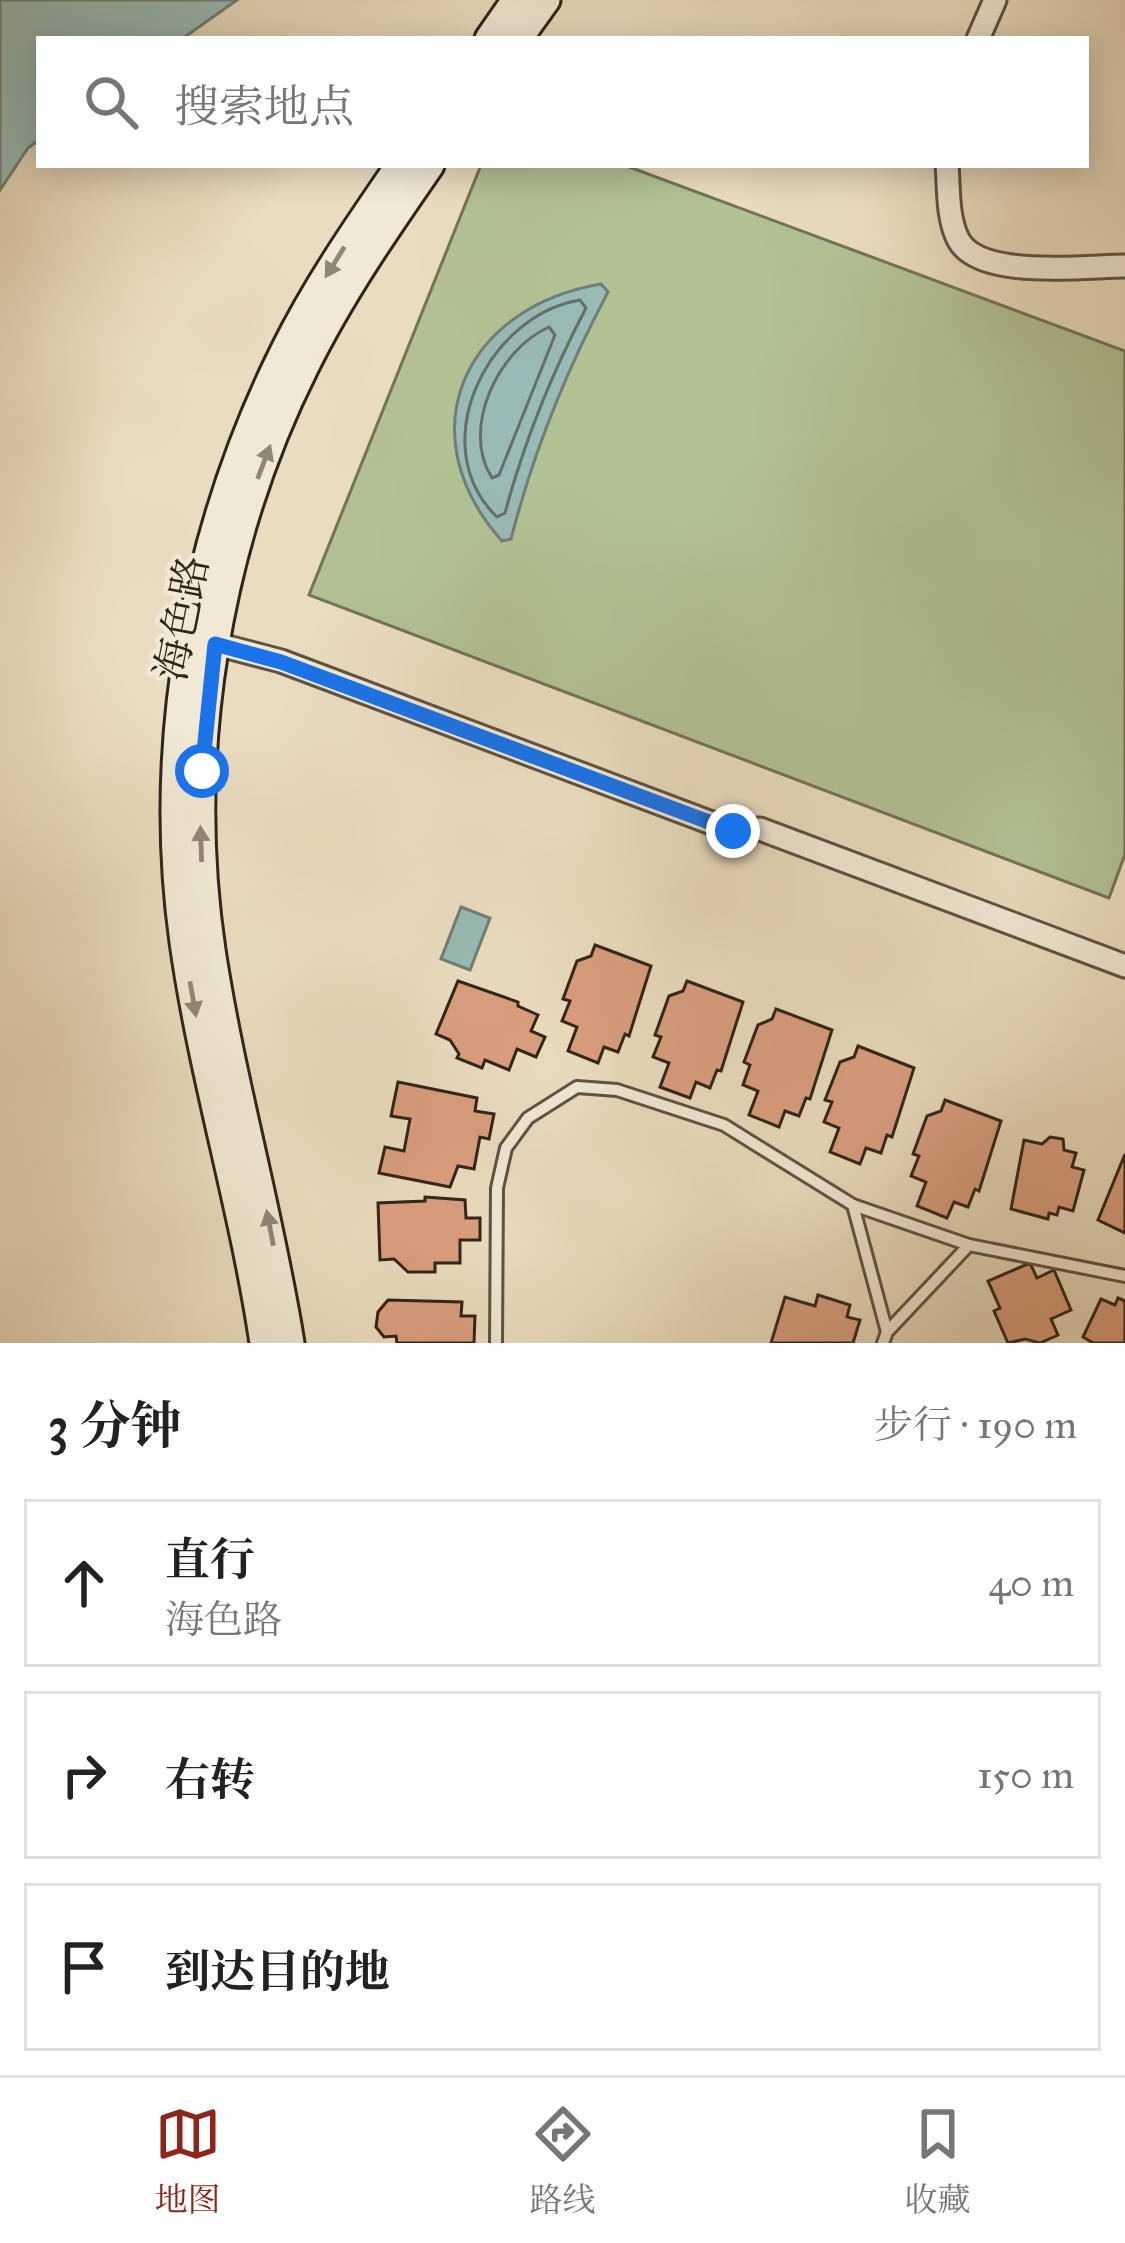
<!DOCTYPE html>
<html lang="zh">
<meta charset="utf-8">
<style>
:root{--surface:#fff;--page:#f2f2f2;--text:#222;--muted:#767676;--line:#e0e0e0;--accent:#8f2418}
body{margin:0;font-family:"IM FELL Great Primer","Noto Serif SC",serif;background:var(--page);color:var(--text)}
.stop{position:absolute;width:36px;height:36px;margin:-27px;border:9px solid #1a73e8;border-radius:50%;background:#fff}
.stop.end{background:#1a73e8;border-color:#fff;box-shadow:0 3px 12px #0008}
.list{margin:0;padding:0;list-style:none}
h2{display:flex;justify-content:space-between;align-items:center;height:156px;margin:0;padding:0 48px;font-size:51px}
h2 small{font-size:39px;font-weight:400;color:var(--muted)}
.list li{display:grid;grid-template-columns:78px 1fr auto;gap:36px;align-items:center;box-sizing:border-box;height:168px;margin:0 24px 24px;padding:0 24px;border:3px solid var(--line);border-radius:0px}
.list b{display:block;font-size:45px;white-space:nowrap}
.list p{margin:0;font-size:39px;white-space:nowrap;color:var(--muted)}
.list em{font-size:39px;font-style:normal;color:var(--muted)}
.icon{flex:none;width:66px;height:66px;fill:none;stroke:currentColor;stroke-width:2;stroke-linecap:round;stroke-linejoin:round}
.map{position:relative;flex:none;width:1125px;height:1343px;overflow:hidden}
.search{position:absolute;background:var(--surface);box-shadow:0 6px 30px #0003;left:36px;right:36px;top:36px;height:132px;display:flex;align-items:center;gap:30px;box-sizing:border-box;padding:0 42px;border-radius:0px;color:var(--muted);font-size:45px}
.sheet{height:732px;background:var(--surface)}
nav{display:flex;justify-content:space-around;align-items:center;box-sizing:border-box;height:168px;border-top:3px solid var(--line);background:var(--surface);font-size:33px;color:var(--muted)}
nav a{display:grid;justify-items:center;gap:6px}
nav .on{color:var(--accent)}
.map>svg:first-child{display:block}
.green{fill:#b2c295;stroke:#727357;stroke-width:3}
.water{fill:#98bbb5;stroke:#6f7f77;stroke-width:3}
.lines{fill:none;stroke-linecap:round;stroke-linejoin:round}
.shore{stroke:#647067;stroke-width:3}
.building{fill:#da9f7f;stroke:#312419;stroke-width:3}
.lane-casing{stroke:#5f5242;stroke-width:16}
.street-casing{stroke:#5f5242;stroke-width:27}
.secondary-casing{stroke:#312419;stroke-width:33}
.lane{stroke:#f1e9d5;stroke-width:10}
.street{stroke:#f1e9d5;stroke-width:21}
.secondary{stroke:#f1e9d5;stroke-width:27}
.oneway{fill:#918677}
.route{stroke:#1a73e8;stroke-width:15}
.labels{text-anchor:middle;stroke-width:9;stroke-linejoin:round;paint-order:stroke}
.street-label{font-size:42px;fill:#312419;stroke:#f1e9d5}
</style>
<div class="map">
<svg width="1125" height="1343" viewBox="0 0 1125 1343">
<rect width="100%" height="100%" fill="#eaddbf"/>
<filter id="stains"><feTurbulence type="fractalNoise" baseFrequency=".00167" numOctaves="4"/><feColorMatrix values="0 0 0 0 .2 0 0 0 0 .09 0 0 0 0 .02 0 0 0 .5 -.17"/></filter>
<radialGradient id="worn" r=".72"><stop offset=".6" stop-color="#630" stop-opacity="0"/><stop offset="1" stop-color="#630" stop-opacity=".3"/></radialGradient>
<polygon class="green" points="481,165 624,165 1125,351 1125,854 1109,898 309,595"/>
<g class="water">
<polygon points="0,0 237,0 182,39 39,39 39,140 28,148 0,190"/>
<path d="M601,284L608,292C566,371 533,453 511,539L502,541C406,433 464,307 601,284Z"/>
<polygon points="461,907 490,918 470,970 441,959"/>
</g>
<g class="lines">
<g class="shore">
<path d="M580,300L586,308C552,373 524,442 505,513L497,517C423,445 488,315 580,300Z"/>
<path d="M549,327L555,335L499,475L492,478C460,428 499,349 549,327Z"/>
</g>
</g>
<g class="building">
<polygon points="595,945 651,966 629,1036 625,1034 618,1052 604,1047 598,1063 568,1051 577,1027 562,1021 570,1001 563,999 577,961 591,956"/>
<polygon points="458,981 518,1002 518,1006 538,1015 531,1031 545,1037 536,1057 517,1049 509,1070 485,1060 482,1068 457,1058 459,1054 450,1040 436,1034"/>
<polygon points="687,981 743,1002 721,1071 717,1070 710,1088 696,1082 690,1098 660,1087 669,1063 653,1057 661,1037 655,1035 669,996 683,991"/>
<polygon points="776,1009 832,1030 810,1099 806,1098 799,1116 785,1111 779,1127 749,1115 758,1091 743,1085 750,1065 744,1062 758,1025 772,1019"/>
<polygon points="858,1046 914,1068 892,1137 887,1135 881,1153 866,1148 860,1164 830,1152 839,1128 824,1122 832,1102 825,1100 840,1062 854,1057"/>
<polygon points="398,1082 477,1098 475,1111 494,1114 489,1139 480,1137 474,1169 458,1166 450,1187 379,1173 385,1147 404,1151 410,1119 391,1116"/>
<polygon points="945,1100 1001,1121 979,1191 975,1189 968,1207 954,1202 947,1218 917,1206 926,1182 911,1176 919,1156 913,1154 927,1116 941,1111"/>
<polygon points="1050,1137 1063,1139 1064,1150 1076,1153 1072,1167 1084,1170 1073,1211 1059,1207 1057,1215 1049,1213 1048,1219 1011,1209 1024,1140 1042,1144"/>
<polygon points="1125,1154 1125,1233 1098,1220"/>
<polygon points="425,1197 465,1200 466,1218 480,1218 480,1240 460,1240 460,1263 435,1263 435,1272 408,1272 394,1259 380,1260 378,1203 425,1201"/>
<polygon points="1030,1263 1037,1278 1054,1270 1071,1310 1051,1319 1058,1335 1040,1343 1025,1339 1008,1343 994,1311 1000,1308 988,1281"/>
<polygon points="818,1295 850,1305 847,1317 860,1320 853,1343 771,1343 785,1297 815,1306"/>
<polygon points="1118,1298 1125,1301 1125,1343 1093,1343 1083,1337 1101,1299 1115,1305"/>
<polygon points="388,1300 462,1302 461,1316 475,1316 474,1343 397,1343 396,1336 384,1337 376,1327 378,1312"/>
</g>
<g class="lines">
<defs>
<g id="lane">
<polyline points="853,1205 887,1332"/>
<polyline points="496,1343 497,1188 506,1148 528,1118 577,1087 617,1090 724,1125 853,1205 969,1245 1125,1276"/>
<polyline points="883,1343 887,1332 969,1245"/>
</g>
<g id="street">
<polyline points="978,39 995,0"/>
<path d="M947,165C949,188 947,217 958,239C978,280 1085,266 1125,266"/>
<polyline points="216,644 281,661 733,831 760,829 1125,966"/>
</g>
<g id="secondary">
<polyline points="489,39 516,0"/>
<polyline points="518,39 546,0"/>
<path d="M264,1343C244,1208 203,1077 184,942C156,742 195,530 285,350C317,285 359,225 400,165"/>
<path d="M290,1343C269,1211 231,1082 211,950C182,754 216,543 305,366C340,295 385,230 430,165"/>
</g>
</defs>
<use href="#lane" class="lane-casing"/>
<use href="#street" class="street-casing"/>
<use href="#secondary" class="secondary-casing"/>
<use href="#lane" class="lane"/>
<use href="#street" class="street"/>
<use href="#secondary" class="secondary"/>
</g>
<defs><path id="oneway-solid" d="M-6-.8H1V-3.2L6.5 0L1 3.2V.8H-6Z" transform="scale(3)"/></defs>
<g class="oneway">
<use href="#oneway-solid" transform="translate(335 262) rotate(122)"/>
<use href="#oneway-solid" transform="translate(264 462) rotate(-69)"/>
<use href="#oneway-solid" transform="translate(201 844) rotate(-92)"/>
<use href="#oneway-solid" transform="translate(193 999) rotate(80)"/>
<use href="#oneway-solid" transform="translate(270 1228) rotate(-101)"/>
</g>
<g class="lines">
<polyline class="route" points="202,771 215,644 281,662 733,831"/>
</g>
<g class="labels">
<g class="street-label">
<text transform="translate(181 618) rotate(-79)" y="15">海色路</text>
</g>
</g>
<rect width="100%" height="100%" filter="url(#stains)"/>
<rect width="100%" height="100%" fill="url(#worn)"/>
</svg>
<div class="stop" style="left:202px;top:771px"></div>
<div class="stop end" style="left:733px;top:831px"></div>
<div class="search"><svg class="icon" aria-label="search" viewBox="0 0 24 24"><circle cx="10" cy="10" r="6"/><path d="M15 15l6 6"/></svg>搜索地点</div>
</div>
<section class="sheet">
<h2>3 分钟<small>步行 · 190 m</small></h2>
<ul class="list">
<li><svg class="icon" aria-label="ahead" viewBox="0 0 24 24"><path d="M12 20V5M6 11l6-6 6 6"/></svg><div><b>直行</b><p>海色路</p></div><em>40 m</em></li>
<li><svg class="icon" aria-label="right" viewBox="0 0 24 24"><path d="M7 20v-9h11M14 6l5 5-5 5"/></svg><div><b>右转</b></div><em>150 m</em></li>
<li><svg class="icon" aria-label="arrive" viewBox="0 0 24 24"><path d="M6 21V4h12l-3 4 3 4H6"/></svg><div><b>到达目的地</b></div></li>
</ul>
</section>
<nav>
<a class="on"><svg class="icon" aria-label="map" viewBox="0 0 24 24"><path d="M3 6l6-2 6 2 6-2v14l-6 2-6-2-6 2zM9 4v14M15 6v14"/></svg>地图</a>
<a><svg class="icon" aria-label="directions" viewBox="0 0 24 24"><path d="M12 3l9 9-9 9-9-9zM9 14v-3h6M13 9l2 2-2 2"/></svg>路线</a>
<a><svg class="icon" aria-label="saved" viewBox="0 0 24 24"><path d="M7 4h10v16l-5-4-5 4z"/></svg>收藏</a>
</nav>
